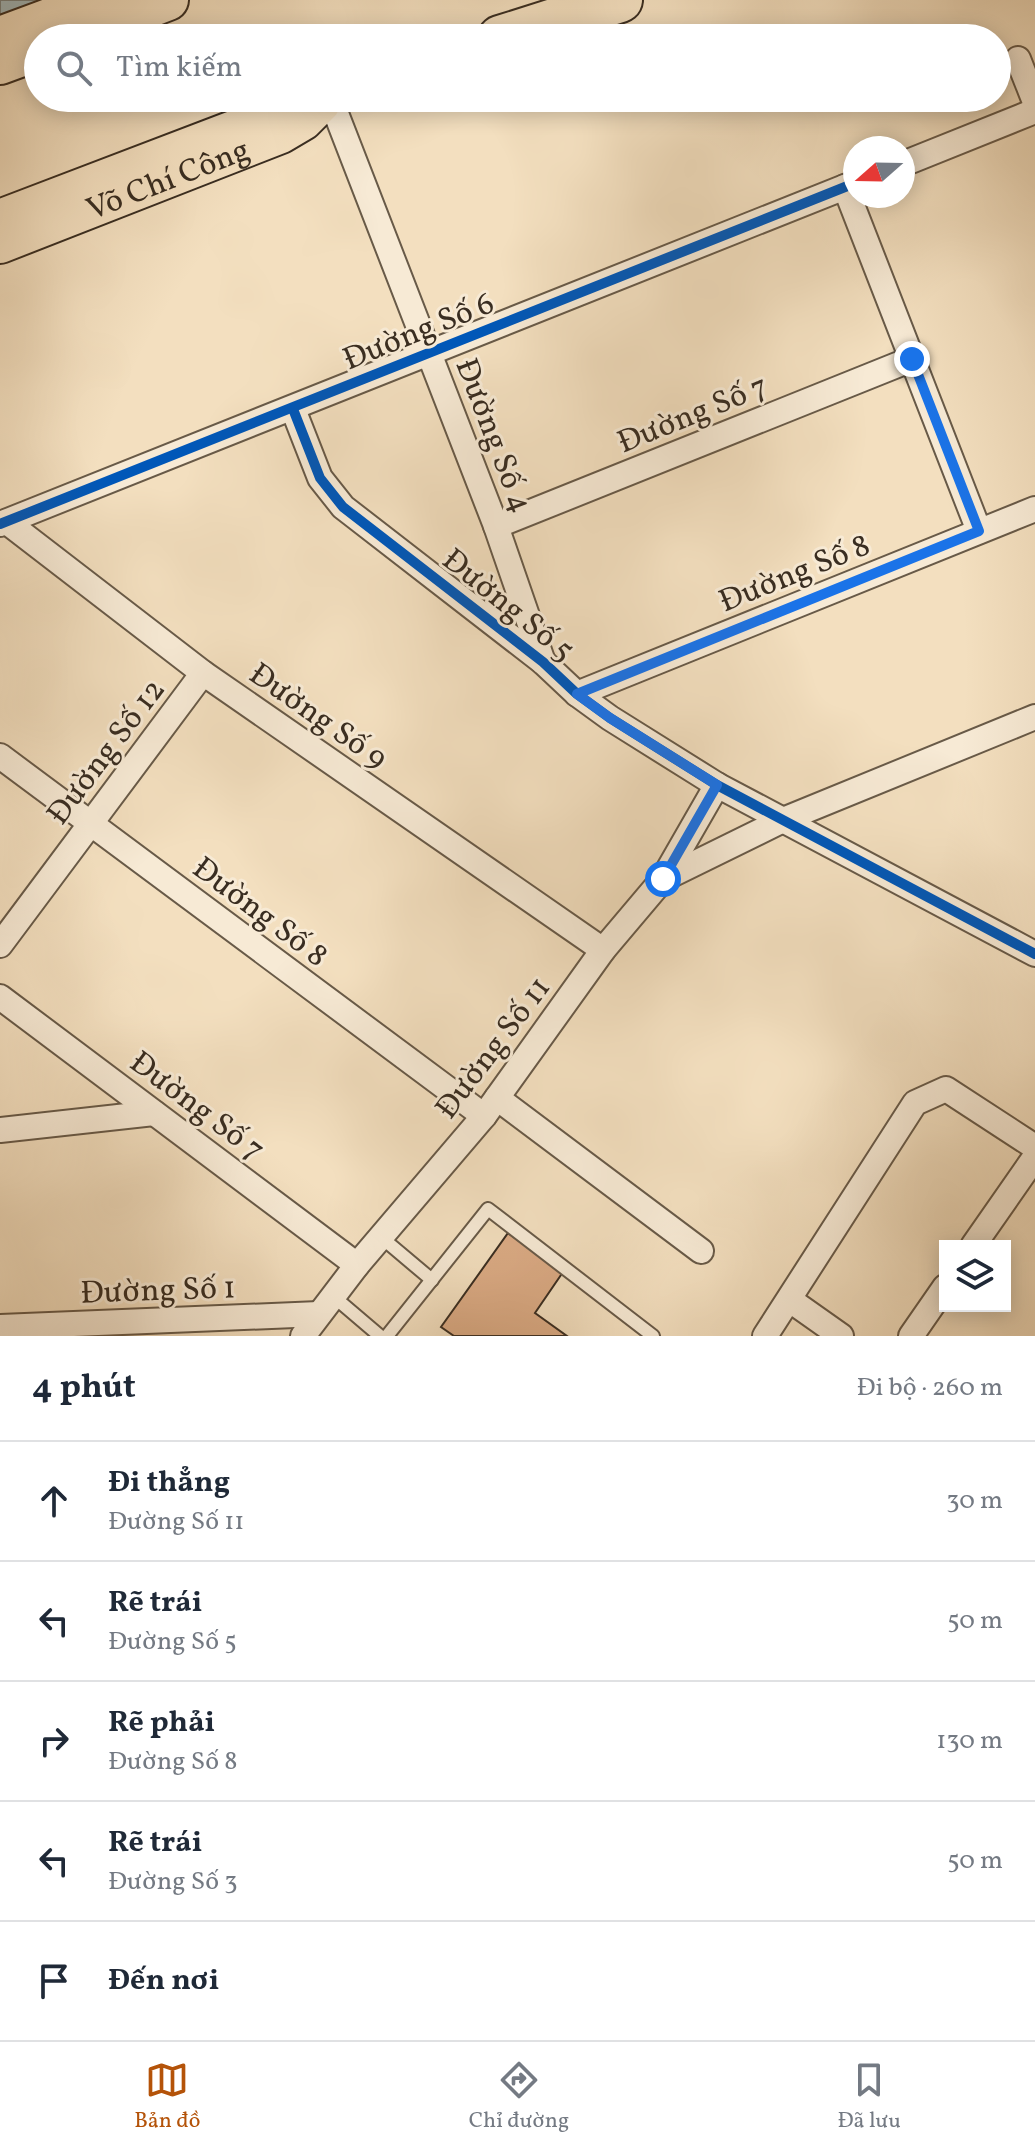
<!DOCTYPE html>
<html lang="vi">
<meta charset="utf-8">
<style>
:root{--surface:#fff;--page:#f6f6f7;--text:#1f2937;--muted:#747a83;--line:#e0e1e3;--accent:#b45309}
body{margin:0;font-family:Vollkorn,serif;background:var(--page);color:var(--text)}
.controls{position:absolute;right:24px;bottom:24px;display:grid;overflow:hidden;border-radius:0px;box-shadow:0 4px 20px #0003}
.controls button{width:72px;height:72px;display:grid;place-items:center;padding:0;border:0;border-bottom:2px solid var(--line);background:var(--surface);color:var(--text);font:40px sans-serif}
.compass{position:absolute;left:843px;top:136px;width:72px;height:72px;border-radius:50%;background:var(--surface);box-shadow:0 4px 20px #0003;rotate:250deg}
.stop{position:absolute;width:24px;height:24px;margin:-18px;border:6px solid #1a73e8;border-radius:50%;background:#fff}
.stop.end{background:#1a73e8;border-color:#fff;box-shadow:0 2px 8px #0008}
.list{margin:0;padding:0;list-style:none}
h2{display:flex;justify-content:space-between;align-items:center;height:104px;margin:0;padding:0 32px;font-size:34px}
h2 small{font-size:26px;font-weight:400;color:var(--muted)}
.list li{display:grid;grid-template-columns:52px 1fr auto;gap:24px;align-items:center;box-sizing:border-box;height:120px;padding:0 32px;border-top:2px solid var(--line)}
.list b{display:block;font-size:30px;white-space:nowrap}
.list p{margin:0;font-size:26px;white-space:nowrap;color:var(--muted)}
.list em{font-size:26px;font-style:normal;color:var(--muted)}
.icon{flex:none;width:44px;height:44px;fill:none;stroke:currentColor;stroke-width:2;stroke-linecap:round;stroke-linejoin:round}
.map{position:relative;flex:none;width:1035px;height:1336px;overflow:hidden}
.search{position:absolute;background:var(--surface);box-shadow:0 4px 20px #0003;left:24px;right:24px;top:24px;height:88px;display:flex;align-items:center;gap:20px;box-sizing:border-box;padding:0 28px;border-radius:44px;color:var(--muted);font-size:30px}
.sheet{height:704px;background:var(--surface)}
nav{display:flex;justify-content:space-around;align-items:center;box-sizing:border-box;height:112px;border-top:2px solid var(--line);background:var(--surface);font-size:22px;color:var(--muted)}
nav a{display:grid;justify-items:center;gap:4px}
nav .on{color:var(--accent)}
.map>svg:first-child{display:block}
.water{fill:#a1b9be;stroke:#77817f;stroke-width:2}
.building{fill:#dbab85;stroke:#392d21;stroke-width:2}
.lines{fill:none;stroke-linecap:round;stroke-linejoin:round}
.service-casing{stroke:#685a48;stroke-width:16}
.minor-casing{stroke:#685a48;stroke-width:28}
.primary-casing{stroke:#392d21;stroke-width:42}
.trunk-casing{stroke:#392d21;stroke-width:44}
.motorway-casing{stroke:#392d21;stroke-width:48}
.service{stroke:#f7ead5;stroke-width:12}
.minor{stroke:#f7ead5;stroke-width:24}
.primary{stroke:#f3dfbf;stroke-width:38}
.trunk{stroke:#f3dfbf;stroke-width:40}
.motorway{stroke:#f3dfbf;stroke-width:44}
.cycleway-casing{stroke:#f7ead5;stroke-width:15}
.cycleway{stroke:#0057b8;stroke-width:10}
.route{stroke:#1a73e8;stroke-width:10}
.labels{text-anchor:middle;stroke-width:6;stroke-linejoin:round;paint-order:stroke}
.street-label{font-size:32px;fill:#392d21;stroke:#f7ead5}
</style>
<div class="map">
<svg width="1035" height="1336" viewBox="0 0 1035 1336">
<rect width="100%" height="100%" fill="#f3dfbf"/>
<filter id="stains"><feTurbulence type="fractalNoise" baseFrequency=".0025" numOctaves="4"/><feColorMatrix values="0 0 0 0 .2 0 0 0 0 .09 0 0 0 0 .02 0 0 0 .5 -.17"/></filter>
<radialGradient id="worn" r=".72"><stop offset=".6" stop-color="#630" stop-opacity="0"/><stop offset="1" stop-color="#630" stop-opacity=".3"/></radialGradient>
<polygon class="water" points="0,0 82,0 0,32"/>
<polygon class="building" points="508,1233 563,1272 535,1313 567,1336 454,1336 441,1327"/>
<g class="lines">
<defs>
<g id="service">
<polyline points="381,1237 432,1280"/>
<polyline points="333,1296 380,1336"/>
<polyline points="387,1336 488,1209 653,1336"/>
</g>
<g id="minor">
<polyline points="1018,59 1035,102"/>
<polyline points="330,98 496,526 543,662"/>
<polyline points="903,164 1035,111"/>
<polyline points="845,187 979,531"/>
<polyline points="293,409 320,478 343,507 543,662 577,694 610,718 717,785 1035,954"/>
<polyline points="7,522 203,673 603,950"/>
<polyline points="0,524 855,183"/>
<polyline points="496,526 912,359"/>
<polyline points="577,694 1035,509"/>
<polyline points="0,756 484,1116"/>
<polyline points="663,879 783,820 1035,717"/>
<polyline points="0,945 203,673"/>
<polyline points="0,997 357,1265"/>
<polyline points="497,1098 701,1251"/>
<polyline points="0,1130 154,1113"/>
<polyline points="973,1246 1035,1157"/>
<polyline points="790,1300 841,1336"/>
<polyline points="0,1327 319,1314"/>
<polyline points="303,1336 357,1265 484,1116 603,950 663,879 717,785"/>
<polyline points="765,1336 915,1103 946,1089 1035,1147"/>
<polyline points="911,1336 945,1287"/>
</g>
<g id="primary">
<polyline points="0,36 97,0"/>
<path id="s1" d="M0,244L281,134L303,121L321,103"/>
</g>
<g id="trunk">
<polyline points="70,38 168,0"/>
<polyline points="0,64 38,50"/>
<polyline points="0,220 320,98"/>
</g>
<polyline id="motorway" points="500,38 620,0"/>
</defs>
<use href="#service" class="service-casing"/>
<use href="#minor" class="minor-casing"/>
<use href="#primary" class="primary-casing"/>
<use href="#trunk" class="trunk-casing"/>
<use href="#motorway" class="motorway-casing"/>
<use href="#service" class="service"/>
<use href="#minor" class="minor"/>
<use href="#primary" class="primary"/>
<use href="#trunk" class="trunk"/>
<use href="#motorway" class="motorway"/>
<defs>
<g id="cycleway">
<polyline points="293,409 320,478 343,507 543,662 577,694 610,718 717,785 1035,954"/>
<polyline points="0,524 855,183"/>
</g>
</defs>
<use href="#cycleway" class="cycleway-casing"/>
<use href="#cycleway" class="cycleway"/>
</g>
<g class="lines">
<polyline class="route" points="663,879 717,785 610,718 577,694 979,531 912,359"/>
</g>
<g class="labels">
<g class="street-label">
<text dy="11" stroke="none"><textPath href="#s1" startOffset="180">Võ Chí Công</textPath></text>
<text transform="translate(418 330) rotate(-22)" y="11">Đường Số 6</text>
<text transform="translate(692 413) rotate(-22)" y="11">Đường Số 7</text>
<text transform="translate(495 435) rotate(69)" y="11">Đường Số 4</text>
<text transform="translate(794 572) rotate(-22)" y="11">Đường Số 8</text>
<text transform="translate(509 604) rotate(39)" y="11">Đường Số 5</text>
<text transform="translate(319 715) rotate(35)" y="11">Đường Số 9</text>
<text transform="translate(105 751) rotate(-53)" y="11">Đường Số 12</text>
<text transform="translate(261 911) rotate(37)" y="11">Đường Số 8</text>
<text transform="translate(492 1047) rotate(-53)" y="11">Đường Số 11</text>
<text transform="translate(198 1105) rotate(37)" y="11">Đường Số 7</text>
<text transform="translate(158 1289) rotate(-2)" y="11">Đường Số 1</text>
</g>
</g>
<rect width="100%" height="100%" filter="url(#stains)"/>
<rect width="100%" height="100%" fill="url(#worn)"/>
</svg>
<div class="controls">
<button><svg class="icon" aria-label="layers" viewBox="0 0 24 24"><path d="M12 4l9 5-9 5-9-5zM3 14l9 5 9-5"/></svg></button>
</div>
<svg class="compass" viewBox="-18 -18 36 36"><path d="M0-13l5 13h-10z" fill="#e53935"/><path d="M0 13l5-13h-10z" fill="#747a83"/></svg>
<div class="stop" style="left:663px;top:879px"></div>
<div class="stop end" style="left:912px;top:359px"></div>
<div class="search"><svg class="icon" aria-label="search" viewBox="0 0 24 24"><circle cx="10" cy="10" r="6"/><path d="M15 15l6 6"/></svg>Tìm kiếm</div>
</div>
<section class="sheet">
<h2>4 phút<small>Đi bộ · 260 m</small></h2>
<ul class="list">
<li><svg class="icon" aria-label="ahead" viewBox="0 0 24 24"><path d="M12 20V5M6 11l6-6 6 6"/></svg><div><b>Đi thẳng</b><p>Đường Số 11</p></div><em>30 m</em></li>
<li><svg class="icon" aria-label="left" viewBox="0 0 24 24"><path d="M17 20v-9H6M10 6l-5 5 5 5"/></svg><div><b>Rẽ trái</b><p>Đường Số 5</p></div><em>50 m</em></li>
<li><svg class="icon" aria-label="right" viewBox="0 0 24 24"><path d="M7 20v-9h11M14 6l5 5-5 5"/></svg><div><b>Rẽ phải</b><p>Đường Số 8</p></div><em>130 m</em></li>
<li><svg class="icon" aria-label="left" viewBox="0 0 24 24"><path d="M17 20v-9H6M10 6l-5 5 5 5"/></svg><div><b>Rẽ trái</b><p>Đường Số 3</p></div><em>50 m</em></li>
<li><svg class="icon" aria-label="arrive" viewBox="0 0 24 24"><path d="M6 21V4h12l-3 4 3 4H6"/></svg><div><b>Đến nơi</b></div></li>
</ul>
</section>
<nav>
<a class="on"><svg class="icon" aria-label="map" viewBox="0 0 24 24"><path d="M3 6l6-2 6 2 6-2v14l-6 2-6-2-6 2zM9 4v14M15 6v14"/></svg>Bản đồ</a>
<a><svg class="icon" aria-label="directions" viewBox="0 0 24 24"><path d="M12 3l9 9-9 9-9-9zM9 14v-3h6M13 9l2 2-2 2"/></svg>Chỉ đường</a>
<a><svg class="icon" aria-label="saved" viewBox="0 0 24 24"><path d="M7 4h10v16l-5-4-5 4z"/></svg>Đã lưu</a>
</nav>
